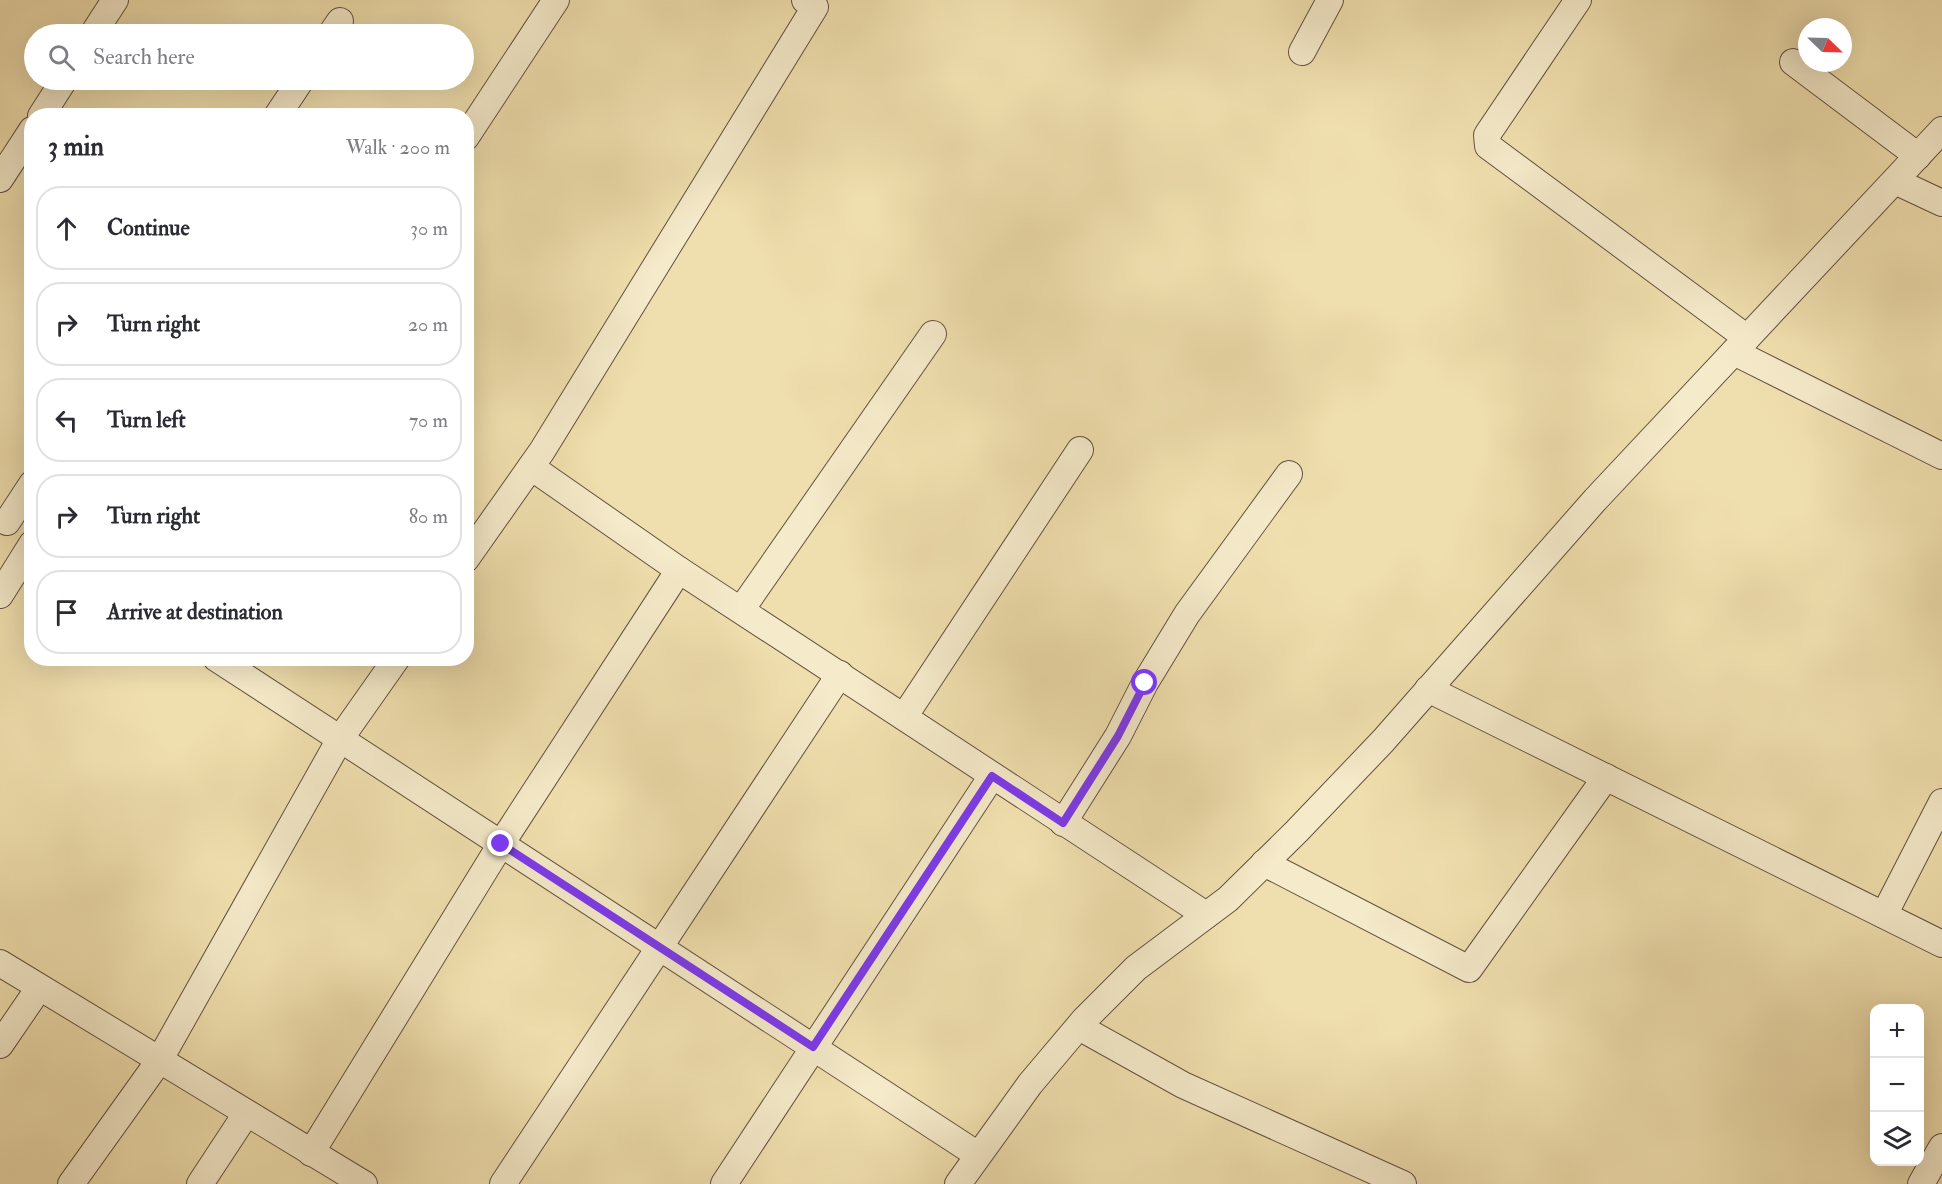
<!DOCTYPE html>
<meta charset="utf-8">
<style>
:root{--surface:#fff;--page:#f2f2f3;--text:#2b2b33;--muted:#7c7c81;--line:#e1e1e2}
body{margin:0;font-family:"IM FELL Double Pica",serif;background:var(--page);color:var(--text)}
.controls{position:absolute;right:18px;bottom:18px;display:grid;overflow:hidden;border-radius:12px;box-shadow:0 6px 24px #0002}
.controls button{width:54px;height:54px;display:grid;place-items:center;padding:0;border:0;border-bottom:2px solid var(--line);background:var(--surface);color:var(--text);font:30px sans-serif}
.compass{position:absolute;left:1798px;top:18px;width:54px;height:54px;border-radius:50%;background:var(--surface);box-shadow:0 6px 24px #0002;rotate:113deg}
.stop{position:absolute;width:18px;height:18px;margin:-14px;border:4px solid #7c3aed;border-radius:50%;background:#fff}
.stop.end{background:#7c3aed;border-color:#fff;box-shadow:0 2px 6px #0008}
.list{margin:0;padding:0;list-style:none}
h2{display:flex;justify-content:space-between;align-items:center;height:78px;margin:0;padding:0 24px;font-size:26px}
h2 small{font-size:20px;font-weight:400;color:var(--muted)}
.list li{display:grid;grid-template-columns:39px 1fr auto;gap:18px;align-items:center;box-sizing:border-box;height:84px;margin:0 12px 12px;padding:0 12px;border:2px solid var(--line);border-radius:24px}
.list b{display:block;font-size:22px;white-space:nowrap}
.list em{font-size:20px;font-style:normal;color:var(--muted)}
.icon{flex:none;width:33px;height:33px;fill:none;stroke:currentColor;stroke-width:2;stroke-linecap:round;stroke-linejoin:round}
.map{position:relative;flex:none;width:1942px;height:1184px;overflow:hidden}
.search{position:absolute;background:var(--surface);box-shadow:0 6px 24px #0002;left:24px;top:24px;width:450px;height:66px;display:flex;align-items:center;gap:15px;box-sizing:border-box;padding:0 21px;border-radius:33px;color:var(--muted);font-size:22px}
.panel{position:absolute;background:var(--surface);box-shadow:0 6px 24px #0002;left:24px;top:108px;width:450px;height:558px;border-radius:24px}
.map>svg:first-child{display:block}
.lines{fill:none;stroke-linecap:round;stroke-linejoin:round}
.street-casing{stroke:#635140;stroke-width:28}
.street{stroke:#f5eaca;stroke-width:26}
.route{stroke:#7c3aed;stroke-width:8}
</style>
<div class="map">
<svg width="1942" height="1184" viewBox="0 0 1942 1184">
<rect width="100%" height="100%" fill="#f0dfae"/>
<filter id="stains"><feTurbulence type="fractalNoise" baseFrequency=".00333" numOctaves="4"/><feColorMatrix values="0 0 0 0 .2 0 0 0 0 .09 0 0 0 0 .02 0 0 0 .5 -.17"/></filter>
<radialGradient id="worn" r=".72"><stop offset=".6" stop-color="#630" stop-opacity="0"/><stop offset="1" stop-color="#630" stop-opacity=".3"/></radialGradient>
<g class="lines">
<defs>
<g id="street">
<polyline points="1578,0 1487,135 1488,146 1747,338"/>
<polyline points="93,34 115,0"/>
<polyline points="331,34 340,21"/>
<polyline points="1302,52 1330,0"/>
<polyline points="1793,62 1918,156"/>
<polyline points="41,116 64,80"/>
<polyline points="277,116 301,80"/>
<polyline points="466,137 556,0"/>
<polyline points="0,179 32,130"/>
<polyline points="1895,181 1942,203"/>
<polyline points="1734,352 1942,456"/>
<polyline points="531,467 679,570 1206,915"/>
<polyline points="7,522 32,484"/>
<polyline points="466,559 542,451 815,7 805,0"/>
<polyline points="0,595 32,544"/>
<polyline points="741,610 933,334"/>
<polyline points="216,658 978,1155"/>
<polyline points="1428,689 1942,944"/>
<polyline points="904,717 1080,450"/>
<polyline points="1063,823 1118,736 1145,683 1187,614 1289,474"/>
<polyline points="1264,863 1469,969 1606,777"/>
<polyline points="1884,915 1942,802"/>
<polyline points="0,963 364,1184"/>
<polyline points="1079,1027 1183,1085 1403,1184"/>
<polyline points="0,1045 39,988"/>
<polyline points="311,1153 501,844 679,570"/>
<polyline points="71,1184 159,1061 340,739 397,658"/>
<polyline points="200,1184 246,1114"/>
<polyline points="503,1184 840,674"/>
<polyline points="724,1184 992,776"/>
<polyline points="958,1184 1030,1084 1084,1020 1136,968 1228,899 1297,831 1383,741 1595,500 1942,130"/>
<polyline points="1921,1184 1942,1147"/>
</g>
</defs>
<use href="#street" class="street-casing"/>
<use href="#street" class="street"/>
</g>
<g class="lines">
<polyline class="route" points="501,844 813,1047 992,776 1063,823 1118,736 1145,683"/>
</g>
<rect width="100%" height="100%" filter="url(#stains)"/>
<rect width="100%" height="100%" fill="url(#worn)"/>
</svg>
<div class="controls">
<button>+</button>
<button>−</button>
<button><svg class="icon" aria-label="layers" viewBox="0 0 24 24"><path d="M12 4l9 5-9 5-9-5zM3 14l9 5 9-5"/></svg></button>
</div>
<svg class="compass" viewBox="-18 -18 36 36"><path d="M0-13l5 13h-10z" fill="#e53935"/><path d="M0 13l5-13h-10z" fill="#7c7c81"/></svg>
<div class="stop" style="left:1145px;top:683px"></div>
<div class="stop end" style="left:501px;top:844px"></div>
<div class="search"><svg class="icon" aria-label="search" viewBox="0 0 24 24"><circle cx="10" cy="10" r="6"/><path d="M15 15l6 6"/></svg>Search here</div>
<section class="panel">
<h2>3 min<small>Walk · 200 m</small></h2>
<ul class="list">
<li><svg class="icon" aria-label="ahead" viewBox="0 0 24 24"><path d="M12 20V5M6 11l6-6 6 6"/></svg><div><b>Continue</b></div><em>30 m</em></li>
<li><svg class="icon" aria-label="right" viewBox="0 0 24 24"><path d="M7 20v-9h11M14 6l5 5-5 5"/></svg><div><b>Turn right</b></div><em>20 m</em></li>
<li><svg class="icon" aria-label="left" viewBox="0 0 24 24"><path d="M17 20v-9H6M10 6l-5 5 5 5"/></svg><div><b>Turn left</b></div><em>70 m</em></li>
<li><svg class="icon" aria-label="right" viewBox="0 0 24 24"><path d="M7 20v-9h11M14 6l5 5-5 5"/></svg><div><b>Turn right</b></div><em>80 m</em></li>
<li><svg class="icon" aria-label="arrive" viewBox="0 0 24 24"><path d="M6 21V4h12l-3 4 3 4H6"/></svg><div><b>Arrive at destination</b></div></li>
</ul>
</section>
</div>
